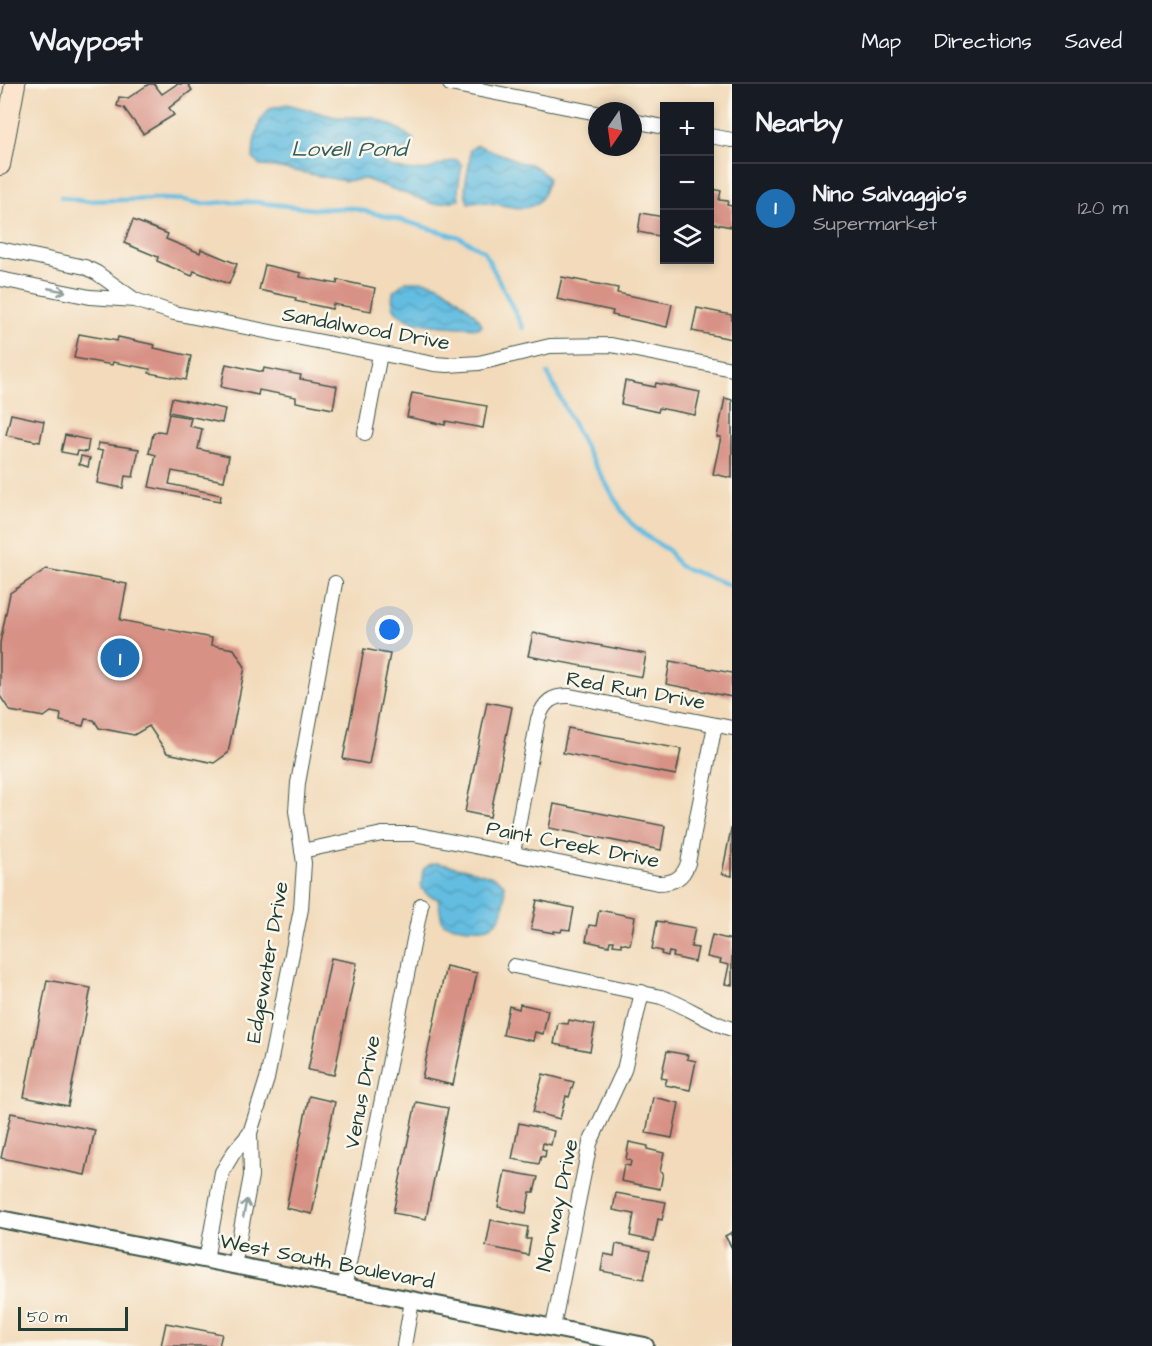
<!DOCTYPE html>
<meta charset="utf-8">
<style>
:root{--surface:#171b24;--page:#20242c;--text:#f1f3f6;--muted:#9ea1a6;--line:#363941;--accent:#1f6fb2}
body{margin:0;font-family:"Architects Daughter",sans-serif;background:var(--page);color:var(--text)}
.controls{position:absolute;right:18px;top:18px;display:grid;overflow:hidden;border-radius:0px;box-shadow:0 3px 9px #0003}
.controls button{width:54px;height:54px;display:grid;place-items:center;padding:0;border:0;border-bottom:2px solid var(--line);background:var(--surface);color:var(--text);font:30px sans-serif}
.compass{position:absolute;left:588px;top:18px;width:54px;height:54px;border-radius:50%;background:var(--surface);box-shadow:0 3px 9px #0003;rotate:193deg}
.scale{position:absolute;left:18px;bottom:15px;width:110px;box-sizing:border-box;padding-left:6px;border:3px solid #1f3d34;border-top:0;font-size:16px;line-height:21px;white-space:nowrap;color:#1f3d34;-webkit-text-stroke:4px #fbf7ec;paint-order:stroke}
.you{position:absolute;left:390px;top:546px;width:21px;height:21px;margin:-15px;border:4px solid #fff;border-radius:50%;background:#1a73e8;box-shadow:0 0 0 9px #1a73e833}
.badge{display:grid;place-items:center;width:39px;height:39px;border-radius:50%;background:var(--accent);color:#fff;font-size:20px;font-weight:700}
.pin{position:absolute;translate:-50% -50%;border:3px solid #fff;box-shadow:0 2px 6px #0006}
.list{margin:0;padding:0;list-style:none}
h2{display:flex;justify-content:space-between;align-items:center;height:78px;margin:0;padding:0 24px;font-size:26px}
h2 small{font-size:20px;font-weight:400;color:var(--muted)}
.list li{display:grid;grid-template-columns:39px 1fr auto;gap:18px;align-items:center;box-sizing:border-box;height:90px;padding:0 24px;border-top:2px solid var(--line)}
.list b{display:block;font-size:22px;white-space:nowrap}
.list p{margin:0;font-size:20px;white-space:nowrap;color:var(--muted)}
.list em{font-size:20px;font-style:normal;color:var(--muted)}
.icon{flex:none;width:33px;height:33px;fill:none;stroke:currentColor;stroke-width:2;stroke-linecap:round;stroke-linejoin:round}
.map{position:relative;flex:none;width:732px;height:1262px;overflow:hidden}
header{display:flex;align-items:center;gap:36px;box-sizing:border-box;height:84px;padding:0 30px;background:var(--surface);border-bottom:2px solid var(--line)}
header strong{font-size:28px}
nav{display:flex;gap:33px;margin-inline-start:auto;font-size:21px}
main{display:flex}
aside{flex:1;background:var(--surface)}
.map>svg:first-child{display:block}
.water{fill:url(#water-waves);stroke:#417d8a;stroke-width:1.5}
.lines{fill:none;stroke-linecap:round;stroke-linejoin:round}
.stream{stroke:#63bde1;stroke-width:4.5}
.building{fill:#d89185}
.minor-casing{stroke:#3f5548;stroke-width:16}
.tertiary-casing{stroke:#3f5548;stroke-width:20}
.secondary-casing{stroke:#3f5548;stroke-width:22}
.minor{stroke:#fff;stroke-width:14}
.tertiary{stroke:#fff;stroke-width:16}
.secondary{stroke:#fce5cf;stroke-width:20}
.oneway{stroke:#8f9e9a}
.labels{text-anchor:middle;stroke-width:5;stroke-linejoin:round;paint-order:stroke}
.street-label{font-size:21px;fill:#1f3d34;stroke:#fbf7ec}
.water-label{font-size:22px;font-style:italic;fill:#305d5f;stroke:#fbf7ec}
</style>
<header>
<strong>Waypost</strong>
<nav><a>Map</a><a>Directions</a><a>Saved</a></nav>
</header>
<main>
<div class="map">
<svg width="732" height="1262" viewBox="0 0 732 1262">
<defs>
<pattern id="water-waves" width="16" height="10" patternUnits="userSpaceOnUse" patternTransform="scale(1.5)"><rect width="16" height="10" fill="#63bde1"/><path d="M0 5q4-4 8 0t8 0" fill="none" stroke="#519bb7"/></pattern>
</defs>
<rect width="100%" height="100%" fill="#fbf7ec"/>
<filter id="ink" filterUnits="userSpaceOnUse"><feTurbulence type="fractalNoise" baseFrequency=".0167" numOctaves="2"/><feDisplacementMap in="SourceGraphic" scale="12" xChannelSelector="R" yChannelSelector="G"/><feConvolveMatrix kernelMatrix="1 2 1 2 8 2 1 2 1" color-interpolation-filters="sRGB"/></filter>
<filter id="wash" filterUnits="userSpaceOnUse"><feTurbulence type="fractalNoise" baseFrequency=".008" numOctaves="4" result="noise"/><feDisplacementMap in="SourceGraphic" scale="24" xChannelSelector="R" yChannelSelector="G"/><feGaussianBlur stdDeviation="1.35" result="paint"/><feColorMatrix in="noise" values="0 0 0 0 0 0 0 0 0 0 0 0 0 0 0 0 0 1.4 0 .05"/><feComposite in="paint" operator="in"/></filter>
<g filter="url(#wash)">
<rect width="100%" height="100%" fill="#f2daba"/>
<g class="water">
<path d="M287,20L335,33H372L399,45L414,56L413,61L405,66L391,70L384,80C399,85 414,89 429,85C439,82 447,77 457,76L462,81L458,105L459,116L434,120L365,95L345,97L275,83L260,82L253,74L254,58L260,37L270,24Z"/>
<path d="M477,61L509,73L517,78L530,80L539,85L548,94C542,139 510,120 482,118C477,117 472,118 468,119C460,99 472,85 470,66Z"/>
<path d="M406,197C417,197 430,196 440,202C450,208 480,231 482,242L478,244C457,242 410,244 396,227C392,222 392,214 393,208Z"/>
<path d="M436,779C452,782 493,789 504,800C509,850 484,848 445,840L442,837L438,815L428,811L421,804L423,786L429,781Z"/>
</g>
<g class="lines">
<g class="stream">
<polyline points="61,113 82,117 163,115 184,116 203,120 226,118 256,118 312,125 352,124 397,135 459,153 484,167 523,244"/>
<polyline points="548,290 587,367 622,427 631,439 649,454 668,466 679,482 732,502"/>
</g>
</g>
<g id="blocks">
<g class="building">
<polygon points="149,0 154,0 162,10 177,0 188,0 192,6 169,24 174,31 143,50 124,24 117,22 119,13 128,14"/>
<polygon points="710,104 721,107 719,116 728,117 727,121 732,122 732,143 710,139"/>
<polygon points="641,129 663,133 664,129 664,153 638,148"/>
<polygon points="133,136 168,150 166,155 200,169 201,165 237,180 229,200 194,187 192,192 157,177 158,173 124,159"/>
<polygon points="265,181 301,189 300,193 337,200 338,196 375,204 371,227 333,220 332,225 295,217 296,214 259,206"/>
<polygon points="562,193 618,204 617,209 672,220 667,243 612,231 613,227 557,215"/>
<polygon points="697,224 732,231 732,255 692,247"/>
<polygon points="79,250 117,257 118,253 155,261 154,264 191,272 186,296 149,289 150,285 113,278 112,281 74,274"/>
<polygon points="226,280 263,288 264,284 301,291 300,295 337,302 333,325 296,318 296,313 259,306 258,311 221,303"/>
<polygon points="625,297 655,303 656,299 700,308 695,331 659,324 658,328 621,320"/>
<polygon points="412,309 487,322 483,344 446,337 445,341 407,333"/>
<polygon points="172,314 225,325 222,339 169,328"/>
<polygon points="725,314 732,316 732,394 713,390 721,353 717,353"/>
<polygon points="11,330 44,337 40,358 6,351"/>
<polygon points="169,330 191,334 189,342 202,345 198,365 229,372 224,397 172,387 169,400 221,411 220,417 149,403 156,371 149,369 153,350 158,347 165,348"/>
<polygon points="65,351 89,356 87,368 78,367 77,371 61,368"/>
<polygon points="98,359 139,365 133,393 125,392 123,404 97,399 103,367 97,366"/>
<polygon points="81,372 90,374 88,383 79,380"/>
<polygon points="46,485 127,500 120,536 212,554 211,561 234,565 245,583 228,669 214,679 167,669 149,642 134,651 99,644 94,636 85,635 83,642 60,637 61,630 51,628 44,633 10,627 0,612 0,559 10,509"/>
<polygon points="533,549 646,570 642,593 528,572"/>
<polygon points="364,565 390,570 369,680 343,675"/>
<polygon points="670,577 732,589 732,613 666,600"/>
<polygon points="487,618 512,623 490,733 465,728"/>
<polygon points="568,644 681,665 676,691 563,669"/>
<polygon points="554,720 665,742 661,766 549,744"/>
<polygon points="731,745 732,745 732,792 722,790"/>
<polygon points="537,816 574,824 570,846 562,845 561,848 554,847 554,849 531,845"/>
<polygon points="599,826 635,833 630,861 621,859 621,862 613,861 614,857 610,857 609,862 586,857 589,841 596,842"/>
<polygon points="657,837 695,844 691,863 698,864 695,878 673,873 674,869 669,868 668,872 661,870 662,867 652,865"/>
<polygon points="712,851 732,856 732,901 725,900 729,881 720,879 721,876 707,873"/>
<polygon points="331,874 357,879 334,991 308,986"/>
<polygon points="446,882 477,889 453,1001 422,994"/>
<polygon points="47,896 91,904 68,1022 24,1013"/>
<polygon points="520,920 548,926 543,950 535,948 533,957 503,951 509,922 519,925"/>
<polygon points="569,936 595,941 590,967 554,960 558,939 568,940"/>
<polygon points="667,967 688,971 687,975 696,977 690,1006 665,1001 667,995 661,994"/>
<polygon points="543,990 574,998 569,1013 566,1012 560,1035 533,1028"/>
<polygon points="309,1012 335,1018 312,1130 286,1124"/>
<polygon points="653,1013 679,1019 672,1054 646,1049"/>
<polygon points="416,1018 448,1024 426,1135 393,1129"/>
<polygon points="11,1029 95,1046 85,1091 1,1074"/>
<polygon points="519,1039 554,1047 551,1061 543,1059 542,1065 546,1066 545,1073 541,1072 539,1080 512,1075"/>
<polygon points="629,1058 648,1062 647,1065 664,1069 660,1088 663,1089 660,1105 621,1097 624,1081 630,1082 631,1077 626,1075"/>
<polygon points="505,1087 538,1093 534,1108 530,1108 526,1129 498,1123"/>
<polygon points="616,1109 666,1118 662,1136 658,1135 654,1157 630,1152 634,1130 613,1126"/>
<polygon points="491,1136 528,1143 526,1155 531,1155 528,1171 486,1162"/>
<polygon points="732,1148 732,1164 725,1152"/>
<polygon points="616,1160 650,1167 644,1195 601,1187 604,1170 614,1172"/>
<polygon points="166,1239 222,1250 219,1262 161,1262"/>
</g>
</g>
</g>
<g filter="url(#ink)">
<use href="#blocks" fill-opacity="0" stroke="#3f5548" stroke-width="1.5"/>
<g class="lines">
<defs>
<g id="minor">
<polyline points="450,0 597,29"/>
<polyline points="633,37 664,43"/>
<polyline points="710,52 732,56"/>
<polyline points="0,165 85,183 97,189 135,216 90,213 0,195"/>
<polyline points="135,216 174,229 434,280 448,281 479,279 550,262 611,261 732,285"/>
<polyline points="365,349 380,270"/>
<path d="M302,767L382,750H414L658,799C674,799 683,794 688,779L715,641"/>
<path d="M513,769L538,635C544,618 552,611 570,612L732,644"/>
<path d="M514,882L661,913C686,921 707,938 732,945"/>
<polyline points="250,1049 267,995 301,825 304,779 296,727 298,699 335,499"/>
<polyline points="206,1176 222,1088 234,1068 250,1049 251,1092 234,1182"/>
<polyline points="344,1204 421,821"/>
<polyline points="553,1243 590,1059 624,986 642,908"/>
<polyline points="404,1262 412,1217"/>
</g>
<polyline id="tertiary" points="0,1135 645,1262"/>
<polyline id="secondary" points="0,81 15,0"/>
</defs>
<use href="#minor" class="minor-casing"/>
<use href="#tertiary" class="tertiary-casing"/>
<use href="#secondary" class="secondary-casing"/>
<use href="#minor" class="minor"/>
<use href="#tertiary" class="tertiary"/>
<use href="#secondary" class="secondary"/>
</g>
<defs><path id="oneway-shaft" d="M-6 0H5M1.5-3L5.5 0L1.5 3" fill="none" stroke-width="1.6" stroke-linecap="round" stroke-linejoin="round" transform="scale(1.5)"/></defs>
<g class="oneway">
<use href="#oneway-shaft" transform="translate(57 206) rotate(11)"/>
<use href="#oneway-shaft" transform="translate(245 1124) rotate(-79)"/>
</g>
</g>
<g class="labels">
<g class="street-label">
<text transform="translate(366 244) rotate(10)" y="7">Sandalwood Drive</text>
<text transform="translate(636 606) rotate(10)" y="7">Red Run Drive</text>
<text transform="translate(573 760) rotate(11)" y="7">Paint Creek Drive</text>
<text transform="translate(267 878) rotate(-80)" y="7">Edgewater Drive</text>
<text transform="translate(362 1008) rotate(-79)" y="7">Venus Drive</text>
<text transform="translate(557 1121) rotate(-78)" y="7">Norway Drive</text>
<text transform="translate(327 1177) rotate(11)" y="7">West South Boulevard</text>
</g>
<g class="water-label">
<text x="349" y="72">Lovell Pond</text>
</g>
</g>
</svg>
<div class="controls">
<button>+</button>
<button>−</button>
<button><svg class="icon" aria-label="layers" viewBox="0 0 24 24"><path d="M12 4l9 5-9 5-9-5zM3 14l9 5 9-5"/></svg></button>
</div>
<svg class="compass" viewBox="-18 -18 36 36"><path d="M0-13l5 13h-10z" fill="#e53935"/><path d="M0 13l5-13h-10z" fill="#9ea1a6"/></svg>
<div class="scale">50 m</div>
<div class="you"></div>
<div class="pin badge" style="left:120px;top:574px">1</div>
</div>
<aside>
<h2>Nearby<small></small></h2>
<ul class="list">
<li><span class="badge">1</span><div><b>Nino Salvaggio's</b><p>Supermarket</p></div><em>120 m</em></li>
</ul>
</aside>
</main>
